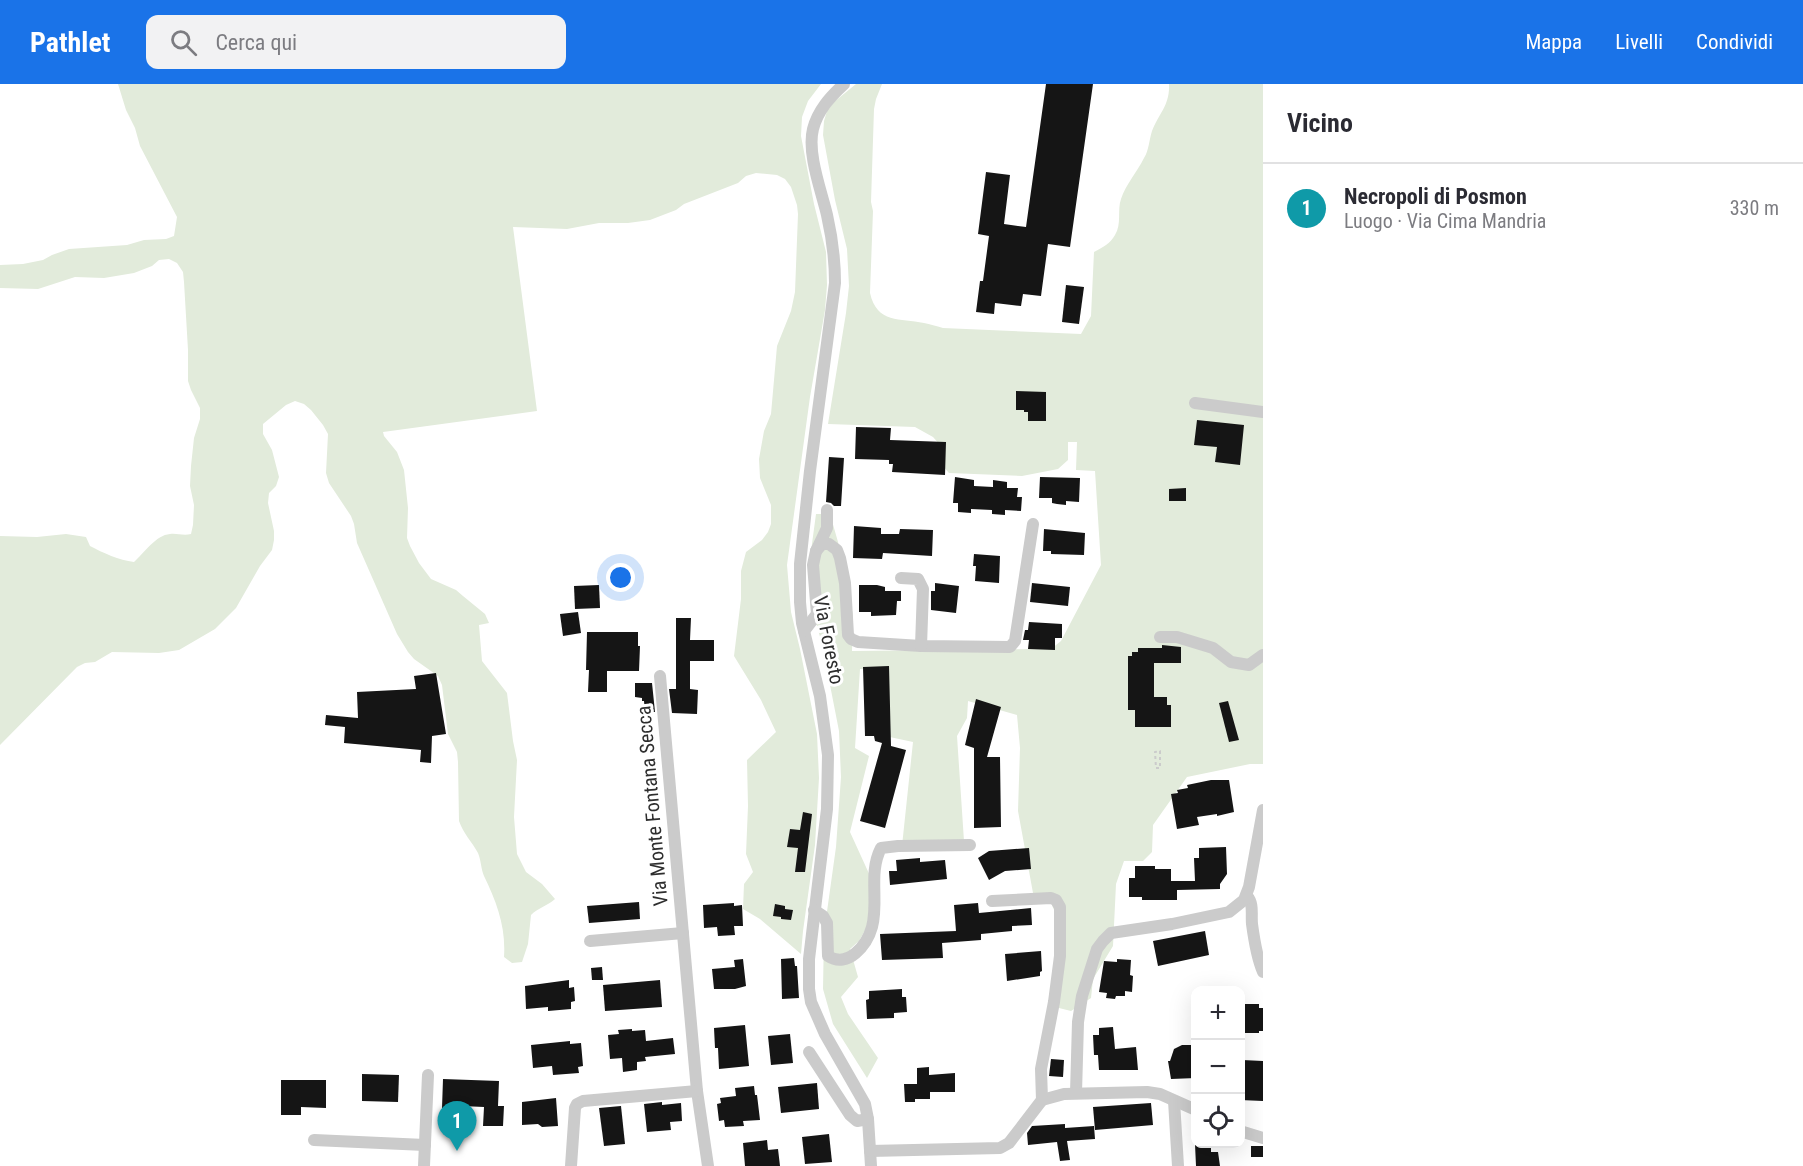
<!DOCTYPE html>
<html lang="it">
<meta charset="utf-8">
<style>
:root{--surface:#fff;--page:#f2f2f3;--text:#2b2b33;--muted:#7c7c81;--line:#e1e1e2;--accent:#1a73e8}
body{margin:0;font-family:"Roboto Condensed",sans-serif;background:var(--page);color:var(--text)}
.controls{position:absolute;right:18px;bottom:18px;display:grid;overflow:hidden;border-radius:12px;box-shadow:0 6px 24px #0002}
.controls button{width:54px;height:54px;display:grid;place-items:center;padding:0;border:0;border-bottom:2px solid var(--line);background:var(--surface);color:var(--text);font:30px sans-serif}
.you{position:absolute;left:621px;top:494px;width:21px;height:21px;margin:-15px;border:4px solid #fff;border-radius:50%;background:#1a73e8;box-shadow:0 0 0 9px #1a73e833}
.badge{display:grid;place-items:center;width:39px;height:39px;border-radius:50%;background:var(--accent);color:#fff;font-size:20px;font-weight:700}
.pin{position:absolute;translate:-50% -50px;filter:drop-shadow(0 2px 3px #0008)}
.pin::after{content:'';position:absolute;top:32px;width:21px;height:18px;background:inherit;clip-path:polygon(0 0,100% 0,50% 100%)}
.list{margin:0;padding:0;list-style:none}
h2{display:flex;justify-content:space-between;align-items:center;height:78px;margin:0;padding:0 24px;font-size:26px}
h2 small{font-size:20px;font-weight:400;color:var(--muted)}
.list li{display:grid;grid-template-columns:39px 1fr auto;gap:18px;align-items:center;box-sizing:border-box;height:90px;padding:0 24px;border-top:2px solid var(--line)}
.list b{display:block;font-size:22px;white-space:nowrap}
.list p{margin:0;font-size:20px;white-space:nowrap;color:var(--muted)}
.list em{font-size:20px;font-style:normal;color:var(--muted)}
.icon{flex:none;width:33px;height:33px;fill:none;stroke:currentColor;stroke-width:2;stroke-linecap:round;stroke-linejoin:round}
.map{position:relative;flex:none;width:1263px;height:1082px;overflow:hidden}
header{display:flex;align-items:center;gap:36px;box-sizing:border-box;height:84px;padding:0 30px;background:var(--accent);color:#fff}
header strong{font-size:28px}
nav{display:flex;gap:33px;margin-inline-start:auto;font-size:21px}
.search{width:420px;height:54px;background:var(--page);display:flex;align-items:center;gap:15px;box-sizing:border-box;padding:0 21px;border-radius:12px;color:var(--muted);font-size:22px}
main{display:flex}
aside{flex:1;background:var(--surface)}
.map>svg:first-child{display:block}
.green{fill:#e2ebdb}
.building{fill:#151515}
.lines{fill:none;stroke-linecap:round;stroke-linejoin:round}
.path{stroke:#cbcbcb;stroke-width:2;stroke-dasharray:3 3;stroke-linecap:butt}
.minor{stroke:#cbcbcb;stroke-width:12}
.labels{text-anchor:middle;stroke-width:6;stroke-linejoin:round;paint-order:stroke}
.street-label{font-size:20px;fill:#2e2e2e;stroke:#fff}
</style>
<header>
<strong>Pathlet</strong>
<div class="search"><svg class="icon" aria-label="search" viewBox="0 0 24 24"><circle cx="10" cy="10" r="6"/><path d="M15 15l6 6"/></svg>Cerca qui</div>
<nav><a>Mappa</a><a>Livelli</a><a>Condividi</a></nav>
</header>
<main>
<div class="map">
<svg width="1263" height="1082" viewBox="0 0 1263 1082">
<rect width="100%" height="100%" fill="#fff"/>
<g class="green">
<path d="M118,0H821L808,17L802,33L801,52L814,120L826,168L827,201L825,226L810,313L787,481L791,528L800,565L817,650L819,694L815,761L803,847L801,870L760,835L743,825L744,800L753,788L746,770L748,722L747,676L776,648L761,616L734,572L741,515V487L746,468L762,456L768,448L771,440V421L760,394L759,375L764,347L771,330L777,262L791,227L795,208L798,130L797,121L791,103L785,95L777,91L756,89L746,92L738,99L684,120L676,126L650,136L628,139H599L567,145L513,143L537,327L383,348L384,352L397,368L404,386L408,424L407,454L410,462L419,479L431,495L456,506L463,512L485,530L489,539L479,541L482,577L507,609L513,657L517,676L514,733L517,770L526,788L542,800L555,815C547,822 538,824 531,831L528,860L522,878L512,879L504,873C506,843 497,819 484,792C481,785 481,776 478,769C472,758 463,749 459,737L458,678L457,668L448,650L442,601L438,592L414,575L408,568L397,550L357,459L354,440L351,432L329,399L326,389L328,350L323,341L311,326L304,320L295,317L286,321L263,340V350L272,366L279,393L276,402L269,409L268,419L274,447V456L272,466L260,482L236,524L215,545L179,566L159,569L112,568L95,578L85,579L77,583L0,661V452L37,453L66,450L86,453L90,462C103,469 119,476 134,478C144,469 156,451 170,450C177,449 183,452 191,450L193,441L194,421L190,402L191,382L194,354L200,335V324L191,306L188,297V266L184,198L183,188L177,179L169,175L159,176L152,182L134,189L104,194L75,193L38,205L0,204V181L23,180L43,176L52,171L69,165L127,161L144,156L166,155L174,152L177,133L140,62L135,44L126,26Z"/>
<path d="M856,0H882L876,15L874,25L871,118L873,127L870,209C877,240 900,234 924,239C930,240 936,242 943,244L1081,250L1091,232L1094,168C1103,163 1110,160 1115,151C1122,140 1117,126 1121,115C1126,100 1137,88 1144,74C1149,66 1149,56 1152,47C1159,29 1170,21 1169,0H1263V680H1250L1187,693L1153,741L1152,768L1143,777H1124L1116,800L1113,862L1093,895L1091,914L1071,927L1059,924L1054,913L1059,837L1051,819L1033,809L1018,727L1020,664L1017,631L968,617L967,634L957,652L964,757L902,762L913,658L885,652L887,586L860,585L855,664L869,672L850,748L871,794L879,821L859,857L850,865L858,893L841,913L848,930L878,974L867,994L833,940L823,905L824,849L836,763L841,693L839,647L822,560L812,524L809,482L816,430H830L838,458L853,531L852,567L1051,565L1061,557L1101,481L1095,387L1076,386L1077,358H1068V376L1058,385L1022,392L949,389L941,380V362L933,353L915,343L828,340L846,229L849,202L847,165L835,116L823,51L824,37L827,27L834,18Z"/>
</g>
<g class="building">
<polygon points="1046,0 1093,0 1070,163 1048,160 1041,212 1023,210 1021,222 995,219 994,230 976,228 980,197 983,197 989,152 978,150 986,88 1010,91 1004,140 1026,143"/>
<polygon points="1066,201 1084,203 1079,240 1062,238"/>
<polygon points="1016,307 1046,308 1046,337 1028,337 1028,328 1024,328 1024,326 1016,326"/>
<polygon points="1197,336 1244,341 1240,381 1215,378 1217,363 1194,361"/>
<polygon points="856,343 891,344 890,356 946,358 945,391 892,388 893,380 889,380 889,376 855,375"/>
<polygon points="829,373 844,374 841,422 834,422 831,419 826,418"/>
<polygon points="955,393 974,396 974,402 993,403 993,396 1007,398 1007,404 1018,404 1017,413 1022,413 1021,427 1005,426 1005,431 992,430 992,426 971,425 971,429 958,428 958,419 953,419"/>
<polygon points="1040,393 1080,394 1079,418 1066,417 1066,421 1057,420 1052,419 1052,414 1039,414"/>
<polygon points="1186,404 1186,417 1169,417 1169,405"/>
<polygon points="854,442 881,444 881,450 899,450 900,445 933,446 932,472 883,469 882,475 853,474"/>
<polygon points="1044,445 1085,449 1084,471 1051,470 1051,467 1043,467"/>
<polygon points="974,470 1000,472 999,499 975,497 976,482 973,482"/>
<polygon points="935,499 959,502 956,529 931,526 931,507 935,507"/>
<polygon points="1032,499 1070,503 1068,522 1030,518"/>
<polygon points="599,501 600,524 575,525 574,502"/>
<polygon points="859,501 877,501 885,503 885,507 901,507 901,517 897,517 896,531 871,532 871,528 859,528"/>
<polygon points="578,528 581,549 563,552 560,530"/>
<polygon points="676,534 691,534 690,556 714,556 714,577 690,577 690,605 698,606 697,630 672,629 669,605 676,605"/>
<polygon points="1029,538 1062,540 1062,554 1055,554 1055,566 1028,565 1029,556 1023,556 1025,546 1028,546"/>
<polygon points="587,548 638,548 638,562 640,562 639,587 607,587 607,608 588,608 589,586 586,586"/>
<polygon points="1162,561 1181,563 1181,579 1154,579 1154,613 1167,613 1167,621 1171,621 1171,643 1135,643 1135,626 1128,626 1128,572 1132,572 1132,568 1138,568 1138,564 1162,564"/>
<polygon points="889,582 891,662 906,666 885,744 860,737 882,659 875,657 874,652 865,652 863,583"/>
<polygon points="436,589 446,650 432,652 431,679 420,678 421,666 344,659 345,643 325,641 326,631 358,634 357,608 416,605 414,592"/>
<polygon points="635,599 652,599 655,628 645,628 644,617 642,617 642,614 635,613"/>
<polygon points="976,615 1001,623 987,673 1000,673 1001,743 974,744 974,664 965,661"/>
<polygon points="1228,617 1239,656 1229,658 1219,619"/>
<polygon points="1211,696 1229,696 1234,728 1217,732 1217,730 1197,733 1199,741 1177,745 1171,710 1178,709 1177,706 1188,704 1187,701"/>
<polygon points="803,728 812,730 805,788 795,788 798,764 787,763 790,745 800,746"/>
<polygon points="1226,763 1227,790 1220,800 1220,805 1177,806 1177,816 1142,816 1142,813 1129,813 1129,794 1135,794 1135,782 1155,782 1155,785 1171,785 1171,797 1195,797 1194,774 1199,774 1199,764"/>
<polygon points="1029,764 1031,785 1005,787 989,796 978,774 989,767"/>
<polygon points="920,774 920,778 945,776 947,795 890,801 889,787 897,787 896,776"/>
<polygon points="639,818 640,835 589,839 587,822"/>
<polygon points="734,819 734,822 742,821 743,842 734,842 735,851 718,852 717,843 704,844 703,821"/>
<polygon points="978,819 979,829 1031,824 1032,841 1012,842 1012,847 981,850 981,856 942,859 943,874 882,876 880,850 956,847 954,821"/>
<polygon points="775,820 785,822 785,825 793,826 791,836 781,835 781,833 773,832"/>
<polygon points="1205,847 1209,871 1158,882 1153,857"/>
<polygon points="1041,867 1042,887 1040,888 1040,892 1007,897 1005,870"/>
<polygon points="794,874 795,882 797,882 799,914 782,915 781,875"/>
<polygon points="743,875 746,902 735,905 714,905 712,885 735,883 734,876"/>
<polygon points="1117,875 1131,876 1130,891 1133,892 1132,908 1125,907 1125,912 1116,912 1115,915 1106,914 1107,909 1099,908 1104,877 1117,878"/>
<polygon points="602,883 603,896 592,896 591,884"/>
<polygon points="569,896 569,904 574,903 575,917 571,918 571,925 548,927 548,923 526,925 525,902"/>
<polygon points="660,896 662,923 605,927 603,901"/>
<polygon points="902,905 902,913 906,913 907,928 894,929 894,934 867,935 866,916 869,915 869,907"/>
<polygon points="1242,920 1259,920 1259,924 1263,924 1263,947 1259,947 1259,949 1243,949"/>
<polygon points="745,941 749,982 719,985 718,964 715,964 714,944"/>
<polygon points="1113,943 1115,965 1136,963 1138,986 1099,986 1098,971 1094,971 1093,951 1099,951 1099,944"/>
<polygon points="632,945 632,947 645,946 646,957 673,954 675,970 645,973 646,977 637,978 637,986 623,988 622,974 610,975 608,951 619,950 618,946"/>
<polygon points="790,950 793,979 771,981 768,952"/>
<polygon points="570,957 570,960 581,959 583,982 578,983 579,989 553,991 552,982 533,984 531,961"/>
<polygon points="1182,961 1196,961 1196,994 1171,995 1168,977 1170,977 1174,965"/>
<polygon points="1051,975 1064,976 1063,993 1049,992"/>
<polygon points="1242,976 1263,977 1263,1017 1240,1016"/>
<polygon points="929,983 929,991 955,989 955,1008 930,1008 930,1015 915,1015 915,1018 905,1018 904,1000 917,1000 917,984"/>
<polygon points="362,990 399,991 398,1018 362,1017"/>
<polygon points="443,995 499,997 498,1022 504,1022 503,1042 483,1042 484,1023 462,1022 462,1025 442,1024"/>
<polygon points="281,996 326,996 326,1024 301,1023 301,1031 281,1031"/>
<polygon points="817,999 819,1025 781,1029 778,1003"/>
<polygon points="754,1002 755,1011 757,1011 760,1036 743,1037 744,1042 725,1043 724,1036 719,1037 717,1020 721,1019 720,1014 736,1012 735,1004"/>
<polygon points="556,1014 558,1042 542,1043 538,1040 522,1041 522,1018"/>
<polygon points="662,1018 662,1021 681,1019 682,1037 670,1038 671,1046 647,1048 644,1020"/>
<polygon points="1151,1019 1153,1041 1095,1046 1093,1023"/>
<polygon points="621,1022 625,1060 604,1062 599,1024"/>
<polygon points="1065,1040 1065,1044 1094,1042 1095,1055 1067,1057 1070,1076 1060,1077 1057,1058 1028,1061 1027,1049 1032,1042"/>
<polygon points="829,1050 832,1078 805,1080 802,1053"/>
<polygon points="767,1056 768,1066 778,1065 780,1082 745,1082 743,1059"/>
<polygon points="1206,1059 1211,1059 1211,1068 1218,1068 1220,1082 1196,1082 1195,1060"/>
<rect x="1251" y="1062" width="12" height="11"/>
</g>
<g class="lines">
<polygon class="path" points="1160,667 1160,684 1156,684 1155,668"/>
<g class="minor">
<path d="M844,0C830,13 818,26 813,45C807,69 821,106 827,131C832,153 835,176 835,199L810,387L800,480V518L802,539L820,612L828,671L827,725L809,875V905L811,918L825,950L865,1020L868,1035L871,1082"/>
<polyline points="1195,319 1263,328"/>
<polyline points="816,467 822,460 829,460 837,466 840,474 845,499 848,551 851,555 858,558 921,562 1010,563 1015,557 1033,440"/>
<polyline points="901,494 918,495 923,505 921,562"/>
<polyline points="804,547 817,530 813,481 816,467 827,444 827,426"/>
<polyline points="1160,553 1177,553 1213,564 1231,578 1249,581 1263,571"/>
<polyline points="660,592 697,1007 708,1082"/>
<path d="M1247,812C1254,820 1251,830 1252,840C1254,855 1257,874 1263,888"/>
<path d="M814,826L823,832L827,839L828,872C848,885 867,861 872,843C879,817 868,789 881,764L898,762L970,761"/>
<polyline points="590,857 683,849"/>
<polyline points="809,968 850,1031 857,1037 868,1035"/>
<polyline points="1076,1009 1078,938 1082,912 1097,865 1103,857 1111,849 1172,840 1229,828 1244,816 1249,803 1263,726"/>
<polyline points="1042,1016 1064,1010 1147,1008 1160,1010 1196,1026"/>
<polyline points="1174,1017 1178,1082"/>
<polyline points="1240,1047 1263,1054"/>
<polyline points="314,1056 425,1061"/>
<polyline points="870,1067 1000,1064 1009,1059 1042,1016 1041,985 1054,918 1060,872 1060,823 1056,816 1051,814 992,817"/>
<polyline points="424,1082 428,991"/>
<polyline points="571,1082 575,1024 577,1020 583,1017 697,1007"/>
</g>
</g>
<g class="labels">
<g class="street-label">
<text transform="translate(829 556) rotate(79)" y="7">Via Foresto</text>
<text transform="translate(652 722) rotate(-95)" y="7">Via Monte Fontana Secca</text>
</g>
</g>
</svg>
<div class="controls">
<button>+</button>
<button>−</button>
<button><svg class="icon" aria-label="locate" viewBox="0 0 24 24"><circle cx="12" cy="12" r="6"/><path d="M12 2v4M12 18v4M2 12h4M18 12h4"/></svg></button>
</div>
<div class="you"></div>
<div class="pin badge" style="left:457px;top:1067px;background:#0f9aa8">1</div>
</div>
<aside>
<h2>Vicino<small></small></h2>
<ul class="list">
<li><span class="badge" style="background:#0f9aa8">1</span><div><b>Necropoli di Posmon</b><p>Luogo · Via Cima Mandria</p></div><em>330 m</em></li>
</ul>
</aside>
</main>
